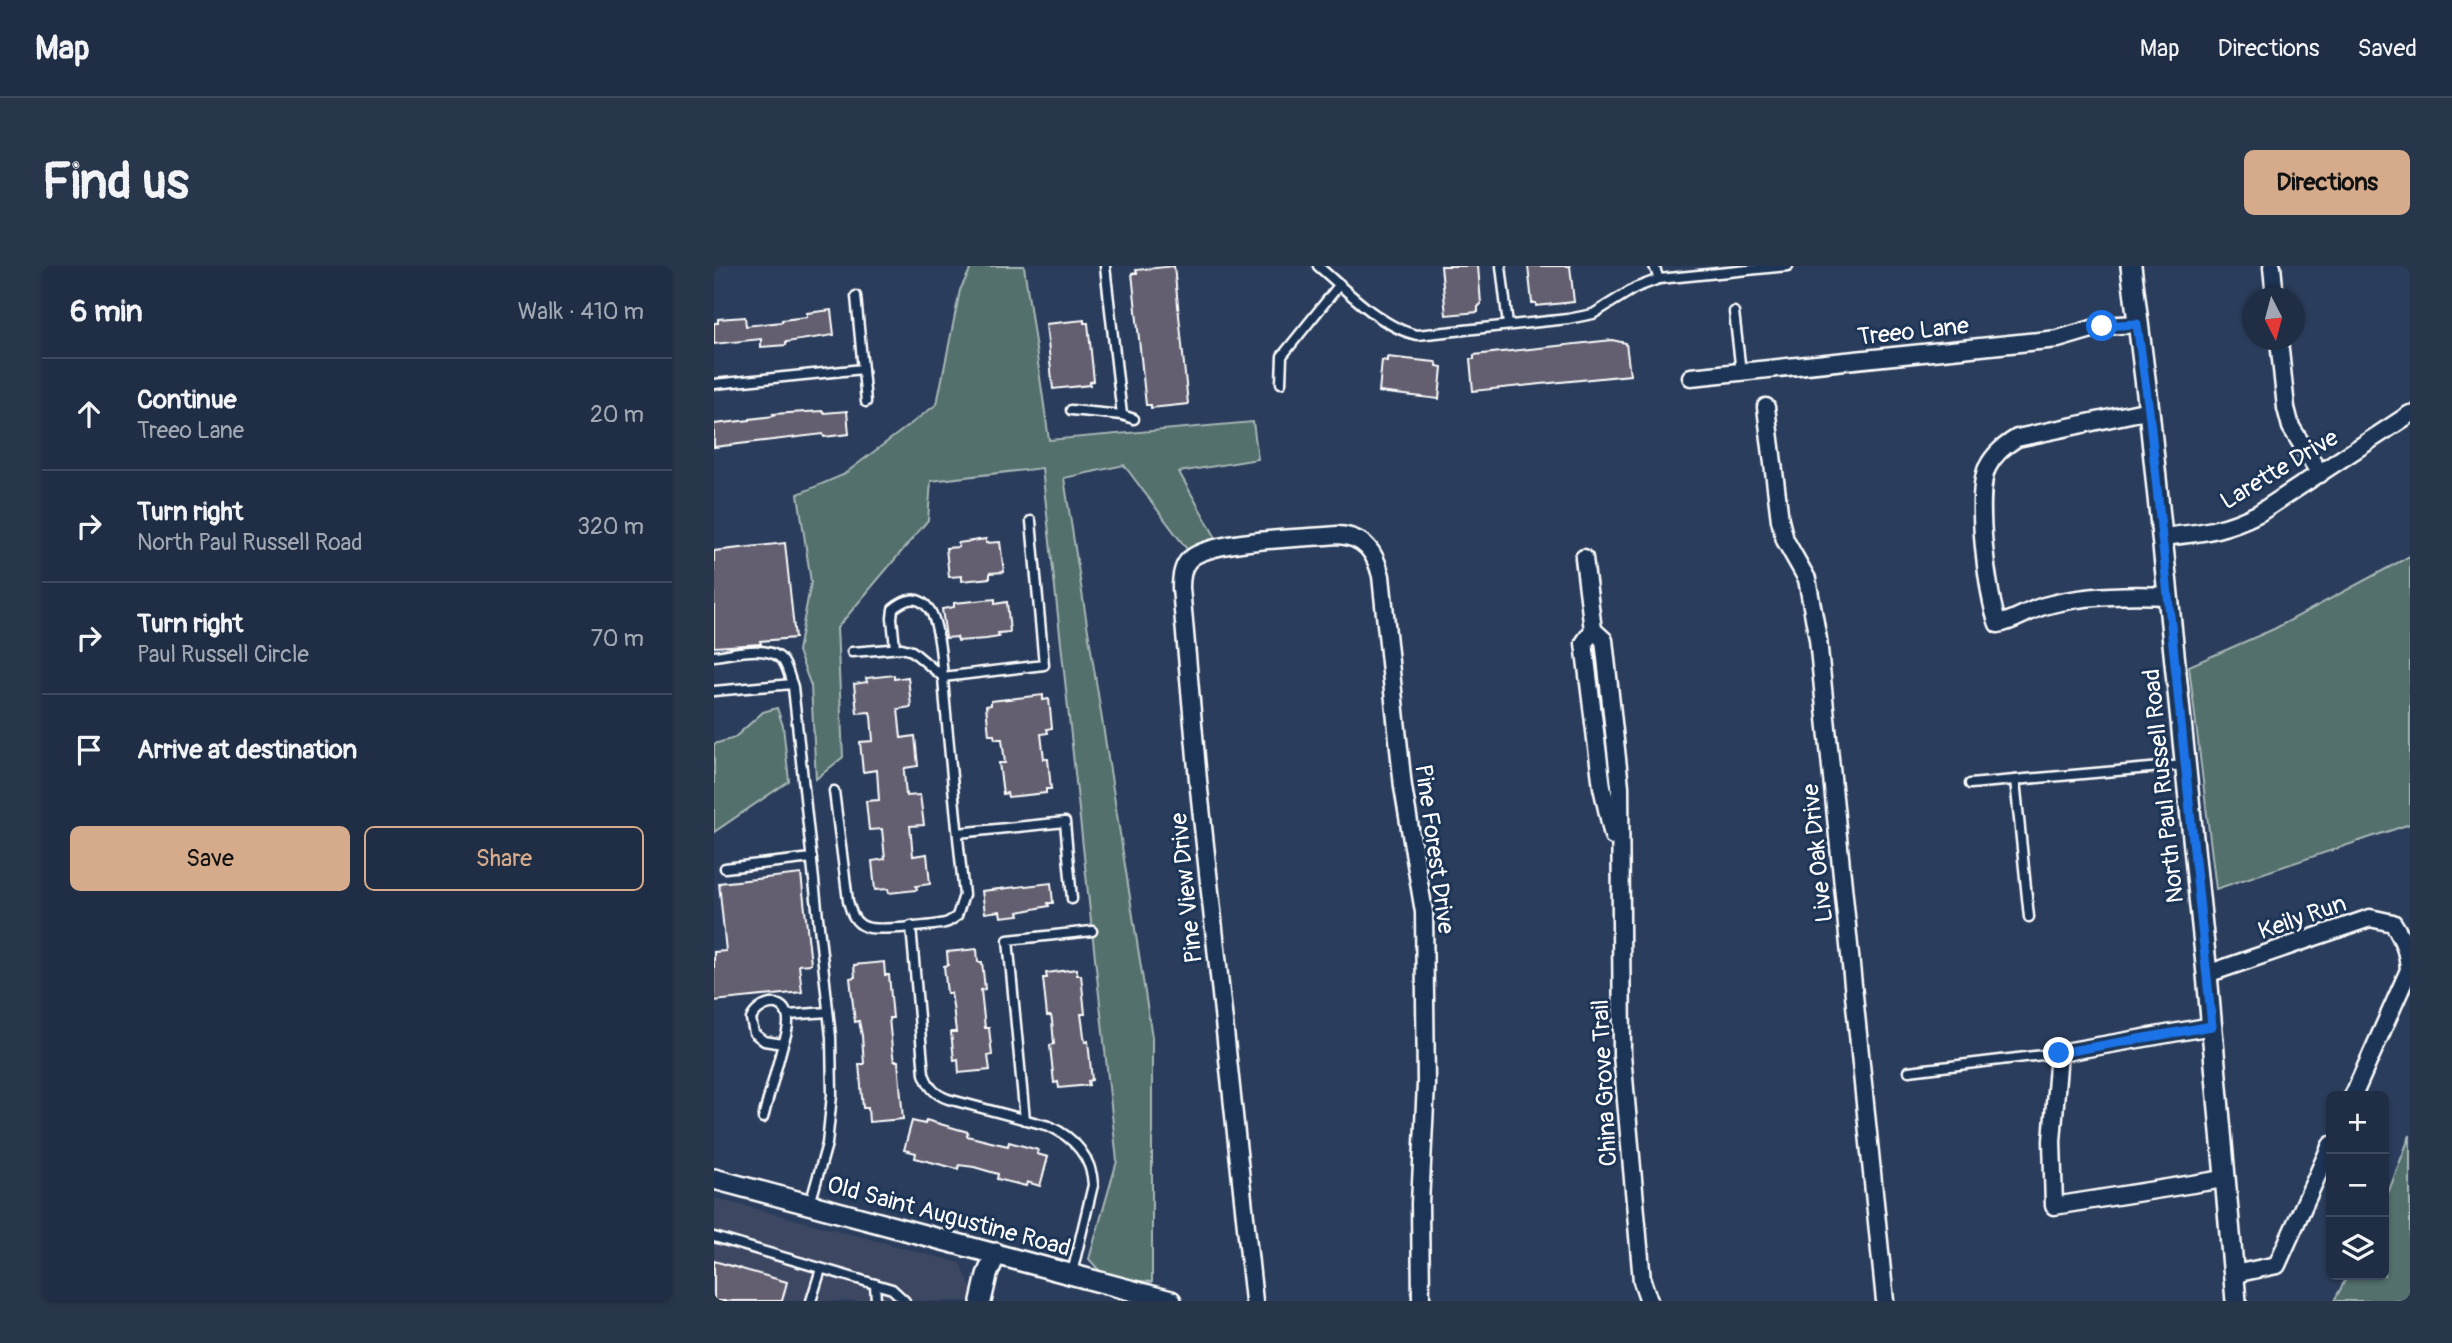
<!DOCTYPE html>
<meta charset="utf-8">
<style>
:root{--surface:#202e45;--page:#28364c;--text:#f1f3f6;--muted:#a2a8b3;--line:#3d4a5e;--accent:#d6ab8b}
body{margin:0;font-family:Pangolin,sans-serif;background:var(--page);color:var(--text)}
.controls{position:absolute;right:21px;bottom:21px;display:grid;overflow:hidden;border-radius:10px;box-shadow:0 2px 5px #0004}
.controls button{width:63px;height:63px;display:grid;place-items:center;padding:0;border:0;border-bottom:2px solid var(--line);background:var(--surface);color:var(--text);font:35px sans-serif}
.compass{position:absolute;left:1528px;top:21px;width:63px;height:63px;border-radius:50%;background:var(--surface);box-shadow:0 2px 5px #0004;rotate:174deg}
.stop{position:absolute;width:21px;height:21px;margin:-16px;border:5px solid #1a73e8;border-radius:50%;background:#fff}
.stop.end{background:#1a73e8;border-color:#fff;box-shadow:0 2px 7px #0008}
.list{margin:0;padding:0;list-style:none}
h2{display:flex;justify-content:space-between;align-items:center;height:91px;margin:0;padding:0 28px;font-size:30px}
h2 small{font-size:23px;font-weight:400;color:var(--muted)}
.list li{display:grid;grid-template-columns:46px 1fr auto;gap:21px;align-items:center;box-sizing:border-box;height:112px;padding:0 28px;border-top:2px solid var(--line)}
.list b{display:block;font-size:26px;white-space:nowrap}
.list p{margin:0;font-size:23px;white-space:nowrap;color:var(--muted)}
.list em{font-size:23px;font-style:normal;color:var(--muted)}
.actions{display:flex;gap:14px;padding:21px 28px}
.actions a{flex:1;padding:16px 0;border:2px solid var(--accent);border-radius:10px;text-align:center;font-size:24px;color:var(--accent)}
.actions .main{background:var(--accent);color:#111}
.icon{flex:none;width:38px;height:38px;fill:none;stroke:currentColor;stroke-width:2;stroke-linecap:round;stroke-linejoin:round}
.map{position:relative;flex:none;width:1696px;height:1035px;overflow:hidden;border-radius:10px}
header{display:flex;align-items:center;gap:42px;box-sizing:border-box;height:98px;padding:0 35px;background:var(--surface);border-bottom:2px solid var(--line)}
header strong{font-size:33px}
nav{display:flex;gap:38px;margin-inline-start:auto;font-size:24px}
.intro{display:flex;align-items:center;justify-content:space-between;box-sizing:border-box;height:168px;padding:0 42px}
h1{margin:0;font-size:49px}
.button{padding:18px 32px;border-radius:10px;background:var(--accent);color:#111;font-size:24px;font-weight:700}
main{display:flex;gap:42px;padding:0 42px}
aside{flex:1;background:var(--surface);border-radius:10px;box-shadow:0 2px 5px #0004}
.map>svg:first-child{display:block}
.built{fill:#3c4762}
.green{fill:#526f6d;stroke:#a8b7b6;stroke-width:2}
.building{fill:#635e70;stroke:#fff;stroke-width:2}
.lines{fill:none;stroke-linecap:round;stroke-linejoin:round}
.service-casing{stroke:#fff;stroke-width:13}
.minor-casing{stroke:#fff;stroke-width:21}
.tertiary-casing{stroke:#fff;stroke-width:24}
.service{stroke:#1d3557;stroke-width:8}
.minor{stroke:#1d3557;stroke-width:16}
.tertiary{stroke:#1d3557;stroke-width:19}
.route{stroke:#1a73e8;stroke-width:9}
.labels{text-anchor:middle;stroke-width:6;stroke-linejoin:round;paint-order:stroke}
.street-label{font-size:24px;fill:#fff;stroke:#1d3557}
</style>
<header>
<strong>Map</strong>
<nav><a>Map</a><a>Directions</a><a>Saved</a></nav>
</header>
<div class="intro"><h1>Find us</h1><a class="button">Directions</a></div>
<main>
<aside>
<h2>6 min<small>Walk · 410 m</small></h2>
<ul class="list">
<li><svg class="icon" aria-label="ahead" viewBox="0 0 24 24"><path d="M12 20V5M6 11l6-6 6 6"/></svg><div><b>Continue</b><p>Treeo Lane</p></div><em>20 m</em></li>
<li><svg class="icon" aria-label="right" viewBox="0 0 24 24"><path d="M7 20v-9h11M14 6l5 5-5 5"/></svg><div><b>Turn right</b><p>North Paul Russell Road</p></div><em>320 m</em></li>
<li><svg class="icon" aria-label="right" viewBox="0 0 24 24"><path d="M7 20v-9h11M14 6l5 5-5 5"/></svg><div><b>Turn right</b><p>Paul Russell Circle</p></div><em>70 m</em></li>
<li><svg class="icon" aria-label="arrive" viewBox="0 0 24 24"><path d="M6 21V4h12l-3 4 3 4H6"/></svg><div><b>Arrive at destination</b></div></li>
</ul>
<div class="actions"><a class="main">Save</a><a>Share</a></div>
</aside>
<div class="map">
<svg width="1696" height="1035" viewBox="0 0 1696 1035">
<rect width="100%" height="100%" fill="#2b3d5c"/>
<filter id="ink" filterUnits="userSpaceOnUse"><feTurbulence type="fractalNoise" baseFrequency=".0143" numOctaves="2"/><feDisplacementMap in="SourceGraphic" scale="14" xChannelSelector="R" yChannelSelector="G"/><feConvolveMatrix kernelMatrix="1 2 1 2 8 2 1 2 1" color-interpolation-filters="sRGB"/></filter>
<g filter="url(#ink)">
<polygon class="built" points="0,932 246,997 259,1026 258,1035 0,1035"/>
<g class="green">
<polygon points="258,0 310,0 335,174 539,156 544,193 465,206 502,272 475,286 410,199 350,212 438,771 438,1016 392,1012 375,993 403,895 328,202 217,215 214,254 123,362 129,491 102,513 97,420 84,385 97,316 84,228 129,209 223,138 246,24"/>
<polygon points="1696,290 1696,558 1502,623 1475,400 1560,363"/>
<polygon points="63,442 69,460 75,515 0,566 0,478 20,472 49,446"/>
<polygon points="1696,869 1696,1035 1620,1035 1634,1009 1670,1009 1670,938"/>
</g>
<g class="building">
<polygon points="460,0 474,138 437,142 437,139 432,139 418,7 423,7 422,4"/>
<polygon points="727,0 764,0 767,38 764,41 764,46 732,49"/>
<polygon points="814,0 856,0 860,36 822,40 822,37 818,37"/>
<polygon points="117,44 120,69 72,76 72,79 47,81 47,73 0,78 0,57 4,57 4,53 31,51 32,60 68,56 68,54 93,51 93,47"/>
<polygon points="370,54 370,57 374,57 380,115 376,116 376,119 339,123 332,58"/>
<polygon points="898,74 912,77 916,109 759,125 756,93 760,93 760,89"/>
<polygon points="673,91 721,96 723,97 723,100 728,101 725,133 665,126 668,94 673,95"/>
<polygon points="109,145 110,147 133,145 135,168 110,171 109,168 0,181 0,158 36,154 36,153 60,150 59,148"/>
<polygon points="272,273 272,277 286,276 290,306 276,307 276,312 248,315 248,310 235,311 232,282 245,281 244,277"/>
<polygon points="71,277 81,372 46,375 47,378 0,381 0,285"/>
<polygon points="281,333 281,338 293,336 296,366 284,367 285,371 272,373 244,375 243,371 232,372 228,343 240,341 240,337"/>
<polygon points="180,409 180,413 194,411 197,441 184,443 187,472 201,470 204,500 191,502 190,506 192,530 206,529 210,559 196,560 199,590 213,588 216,618 202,620 203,624 175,627 174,623 161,624 158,595 171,593 168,563 155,564 152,535 165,534 163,504 149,506 146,476 159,475 157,450 156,446 143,447 140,418 153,416 152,412"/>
<polygon points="329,429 329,434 335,433 338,462 333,463 334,467 327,468 330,493 334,493 337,523 332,523 332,527 294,531 293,527 289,528 285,497 291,497 288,473 281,473 280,469 275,469 272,440 277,439 277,435"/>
<polygon points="87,608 97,698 85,699 88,726 0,735 0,686 12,685 5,617"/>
<polygon points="337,617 339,637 334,637 335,640 304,646 305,649 287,651 286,645 271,647 268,625"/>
<polygon points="263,683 264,696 268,696 271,723 267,724 271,762 275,762 278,789 274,790 276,804 245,807 244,793 240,794 237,766 242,766 239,740 237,727 233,727 230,700 234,699 233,686"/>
<polygon points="170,696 171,709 175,709 179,752 175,752 178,783 180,795 184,795 189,853 155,856 154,842 149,842 145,798 150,798 148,770 145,755 141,756 136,712 141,711 140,699"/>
<polygon points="363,703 363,709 367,709 371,748 367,748 370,770 371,776 374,775 378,814 374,815 375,819 345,822 344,816 340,817 336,779 340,778 338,755 337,750 333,750 329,712 333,712 332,707"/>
<polygon points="212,854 254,866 253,870 281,877 294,880 295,876 324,884 323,888 334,891 326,920 313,916 312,920 283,913 284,908 260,901 245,899 244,903 201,892 202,887 190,884 198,855 211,858"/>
<polygon points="0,995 73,1016 68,1035 0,1035"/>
</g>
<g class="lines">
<defs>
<g id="service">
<polyline points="391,0 408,149"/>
<path d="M604,0C631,23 668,62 703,69L854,53L879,48L921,22L945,13L1074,0"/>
<polyline points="787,0 794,59"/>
<polyline points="940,0 945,13"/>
<polyline points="142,30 152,136"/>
<polyline points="1020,46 1027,106"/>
<polyline points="567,117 568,90 626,18"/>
<polyline points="0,118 149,103"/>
<polyline points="357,144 408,149 420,153"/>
<polyline points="138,386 188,382 198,385 229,411 330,399 317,255"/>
<path d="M0,390C19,388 56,377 69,395C74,402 76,413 79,421L117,771L118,829L113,878L96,938"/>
<polyline points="0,425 78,418"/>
<polyline points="1301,514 1315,651"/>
<polyline points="1256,518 1470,499"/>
<path d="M120,525L134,635C137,646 140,657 152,661C161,665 224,660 234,656C237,654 241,652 243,650L250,629C243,565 237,501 231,437C229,416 227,358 215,343C204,328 191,333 179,343L178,352L181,382"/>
<polyline points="244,567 351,556 358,633"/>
<polyline points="11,602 98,592"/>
<path d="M197,660L210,808C215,821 220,828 234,833L335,860C360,871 378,892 379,919L358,1007"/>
<polyline points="74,749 114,746"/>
<polyline points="1195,805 1345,787"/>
<path d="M49,852L69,778C72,770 76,757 73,749C67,729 43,739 37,753L40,767L50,775L69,778"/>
<polyline points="311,854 294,674 378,665"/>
<polyline points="0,971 178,1023 191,1035"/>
<polyline points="161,1018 162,1035"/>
<polyline points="97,1035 107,1003"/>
</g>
<g id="minor">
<polyline points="1558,0 1561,32"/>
<polyline points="1565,74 1572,142 1577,161 1606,208"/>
<polyline points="977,111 1344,73 1388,60 1423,58"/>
<polyline points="1052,141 1066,254 1071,274 1093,313 1104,373 1171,1035"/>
<path d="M1435,144L1303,172C1290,180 1280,188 1273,202C1261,230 1273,330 1284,358C1301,355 1313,345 1330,340C1369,329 1413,328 1454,330"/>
<path d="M1448,271C1486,267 1510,265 1545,247L1696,148"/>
<polyline points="870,292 879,364 870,377 888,521 899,570"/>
<polyline points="879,364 890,374 906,520 908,789 928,1015 935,1035"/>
<path d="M1493,708L1656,652L1679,657C1689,673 1694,685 1695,704L1639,830"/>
<polyline points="1498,760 1345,787 1338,875 1340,940 1510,913"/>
<polyline points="1520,1008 1563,999 1617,879"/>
<path d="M540,1035L484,514L467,322C467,313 468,302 474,295C492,273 593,272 624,269C651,271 661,286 667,310L689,521L710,646L712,818L706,937L707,1035"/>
</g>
<g id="tertiary">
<polyline points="1417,0 1435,144 1493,708 1522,1035"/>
<polyline points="0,913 457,1035"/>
<polyline points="267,1035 273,1009 282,987"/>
</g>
</defs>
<use href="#service" class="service-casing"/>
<use href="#minor" class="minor-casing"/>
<use href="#tertiary" class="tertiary-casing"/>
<use href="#service" class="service"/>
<use href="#minor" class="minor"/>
<use href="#tertiary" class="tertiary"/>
</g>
</g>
<g class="lines" filter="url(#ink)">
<polyline class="route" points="1345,787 1498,760 1435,144 1423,58 1388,60"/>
</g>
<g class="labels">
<g class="street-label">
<text transform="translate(1199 65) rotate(-6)" y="8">Treeo Lane</text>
<text transform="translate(1565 203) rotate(-31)" y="8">Larette Drive</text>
<text transform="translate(1449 520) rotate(-96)" y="8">North Paul Russell Road</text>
<text transform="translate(721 583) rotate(82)" y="8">Pine Forest Drive</text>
<text transform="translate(1103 587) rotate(-96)" y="8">Live Oak Drive</text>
<text transform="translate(472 622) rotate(-96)" y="8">Pine View Drive</text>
<text transform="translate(1588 651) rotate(-19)" y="8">Keily Run</text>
<text transform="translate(890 817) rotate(-93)" y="8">China Grove Trail</text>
<text transform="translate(235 950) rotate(15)" y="8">Old Saint Augustine Road</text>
</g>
</g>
</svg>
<div class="controls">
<button>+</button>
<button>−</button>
<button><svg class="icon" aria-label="layers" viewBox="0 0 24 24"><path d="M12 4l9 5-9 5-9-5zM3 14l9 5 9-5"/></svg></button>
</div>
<svg class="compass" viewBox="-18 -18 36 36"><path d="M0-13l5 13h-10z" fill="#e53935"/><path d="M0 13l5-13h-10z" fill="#a2a8b3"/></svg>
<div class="stop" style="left:1388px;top:60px"></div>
<div class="stop end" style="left:1345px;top:787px"></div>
</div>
</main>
